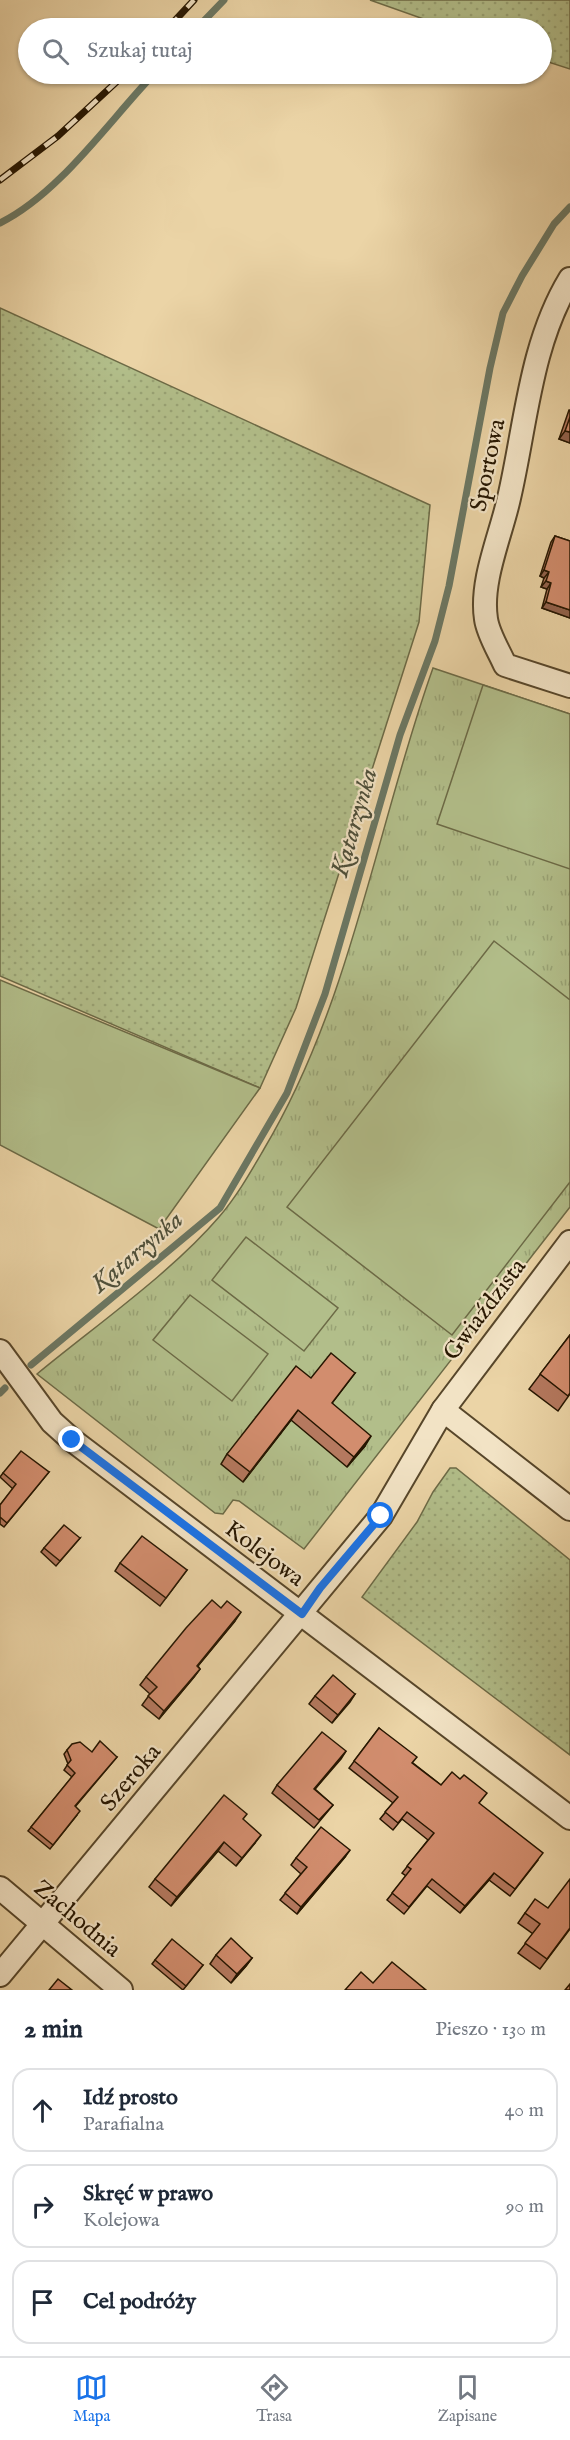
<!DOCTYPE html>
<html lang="pl">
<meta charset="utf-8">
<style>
:root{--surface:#fff;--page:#f2f2f3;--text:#1f2937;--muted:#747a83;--line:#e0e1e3;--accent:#1a73e8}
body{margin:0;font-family:"IM FELL English",serif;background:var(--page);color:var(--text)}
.stop{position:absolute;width:18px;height:18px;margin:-14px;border:4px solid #1a73e8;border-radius:50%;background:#fff}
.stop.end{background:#1a73e8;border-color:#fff;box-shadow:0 2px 6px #0008}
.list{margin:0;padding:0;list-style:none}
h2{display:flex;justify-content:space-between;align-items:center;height:78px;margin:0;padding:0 24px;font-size:26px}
h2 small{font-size:20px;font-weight:400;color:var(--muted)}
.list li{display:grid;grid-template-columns:39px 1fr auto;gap:18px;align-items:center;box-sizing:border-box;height:84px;margin:0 12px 12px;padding:0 12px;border:2px solid var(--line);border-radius:18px}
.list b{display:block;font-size:22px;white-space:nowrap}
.list p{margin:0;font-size:20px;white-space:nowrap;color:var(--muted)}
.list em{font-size:20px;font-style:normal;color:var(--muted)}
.icon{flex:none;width:33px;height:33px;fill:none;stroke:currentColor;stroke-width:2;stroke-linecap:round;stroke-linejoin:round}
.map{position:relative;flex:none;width:570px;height:1990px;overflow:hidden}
.search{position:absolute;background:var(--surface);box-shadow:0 2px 4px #0004;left:18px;right:18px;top:18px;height:66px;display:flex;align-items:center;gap:15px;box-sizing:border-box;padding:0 21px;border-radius:33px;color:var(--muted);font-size:22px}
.sheet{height:366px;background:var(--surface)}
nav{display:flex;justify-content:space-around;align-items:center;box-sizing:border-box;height:84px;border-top:2px solid var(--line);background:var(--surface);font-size:16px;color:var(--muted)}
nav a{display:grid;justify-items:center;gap:3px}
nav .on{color:var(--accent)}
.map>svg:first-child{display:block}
.grass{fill:url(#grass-dots);stroke:#6c6a46;stroke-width:1.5}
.park{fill:url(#park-tufts);stroke:#6c6a46;stroke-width:1.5}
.pitch{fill:#b2be8a;stroke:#6c6a46;stroke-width:1.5}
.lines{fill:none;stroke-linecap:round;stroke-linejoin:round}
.stream{stroke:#6b7763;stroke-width:7}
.street-casing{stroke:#57462a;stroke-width:26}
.street{stroke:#f2e3c5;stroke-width:22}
.rail-casing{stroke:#261601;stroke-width:7}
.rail{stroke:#f2e3c5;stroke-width:4.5;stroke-dasharray:14;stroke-linecap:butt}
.wall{fill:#b5795f;stroke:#261601;stroke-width:1.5}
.shaded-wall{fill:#93634d;stroke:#261601;stroke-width:1.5}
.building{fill:#d28d6e;stroke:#261601;stroke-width:1.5}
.route{stroke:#1a73e8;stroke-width:8}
.labels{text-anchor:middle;stroke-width:4.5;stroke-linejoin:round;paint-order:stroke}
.street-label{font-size:24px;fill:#261601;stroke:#f2e3c5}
.water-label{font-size:26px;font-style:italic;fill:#4e4f3a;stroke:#f2e3c5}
</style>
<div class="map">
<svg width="570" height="1990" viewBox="0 0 570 1990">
<defs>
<pattern id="grass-dots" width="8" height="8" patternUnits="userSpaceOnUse" patternTransform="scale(1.5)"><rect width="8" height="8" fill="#b2be8a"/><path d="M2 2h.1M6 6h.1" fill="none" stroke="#99a375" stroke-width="1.8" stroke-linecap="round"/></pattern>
<pattern id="park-tufts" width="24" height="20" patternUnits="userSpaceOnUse" patternTransform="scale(1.5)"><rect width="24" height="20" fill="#b2be8a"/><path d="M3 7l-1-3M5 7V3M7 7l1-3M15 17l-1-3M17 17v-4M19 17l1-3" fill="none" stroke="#99a375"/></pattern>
</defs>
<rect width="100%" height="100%" fill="#ebd4a6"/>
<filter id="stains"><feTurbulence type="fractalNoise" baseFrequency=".00333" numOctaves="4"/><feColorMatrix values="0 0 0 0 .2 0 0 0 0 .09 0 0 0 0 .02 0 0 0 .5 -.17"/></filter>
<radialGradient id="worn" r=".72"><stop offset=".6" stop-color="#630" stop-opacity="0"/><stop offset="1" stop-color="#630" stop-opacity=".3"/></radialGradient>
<g class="grass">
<polygon points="370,0 570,0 570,69 542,60 542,28 449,28"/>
<polygon points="0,308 430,505 419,622 296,1008 260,1088 0,976"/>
<polygon points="450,1468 456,1468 570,1560 570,1755 362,1597 417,1522 433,1492"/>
</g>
<path class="park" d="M433,668L570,714V1207L304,1549L239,1501L233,1500L223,1514L215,1513L37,1374C95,1326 171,1273 219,1217C237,1196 250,1173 264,1149C352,1001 376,828 433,668Z"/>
<g class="pitch">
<polygon points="483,685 570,714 570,869 437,824"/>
<polygon points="494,941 570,1000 570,1182 452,1335 287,1207"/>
<polygon points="0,980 260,1088 159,1229 0,1145"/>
<polygon points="246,1237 338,1308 304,1351 212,1280"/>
<polygon points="190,1295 268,1354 232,1401 153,1340"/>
</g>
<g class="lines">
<g class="stream">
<polyline points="197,28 224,0"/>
<path d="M0,223C59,194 109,121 154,74"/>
<polyline points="31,1365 220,1208 287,1093 325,994 400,735 435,641 449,586 490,368 503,313 522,276 554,224 570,207"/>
<polyline points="0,1393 5,1388"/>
</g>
<defs>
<g id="street">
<path d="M570,279C530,345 526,425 509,498C501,535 480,581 486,619C488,634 499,651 505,665L570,686"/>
<polyline points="0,1351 52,1422 72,1440 570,1818"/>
<polyline points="443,1410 570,1509"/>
<polyline points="0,1888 121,1990"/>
<polyline points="0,1975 381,1516 443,1410 570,1242"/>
</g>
</defs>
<use href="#street" class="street-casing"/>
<use href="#street" class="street"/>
<defs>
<g id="rail">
<polyline points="168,28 194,0"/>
<polyline points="0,180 58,136 125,74"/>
</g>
</defs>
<use href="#rail" class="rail-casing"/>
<use href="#rail" class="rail"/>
</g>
<g class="wall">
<polygon points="569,410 570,410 570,443 559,439"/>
<polygon points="555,536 570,541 570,618 542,608 547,589 541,587 544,578 540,576 551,542"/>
<polygon points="570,1335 570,1394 558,1411 529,1389"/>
<polygon points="355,1373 332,1403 365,1446 347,1467 291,1420 243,1482 221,1464 227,1454 311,1378"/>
<polygon points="49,1472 4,1527 0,1524 0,1505 13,1489 0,1477 3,1473"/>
<polygon points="80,1538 56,1566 41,1552 44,1548"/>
<polygon points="120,1563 187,1570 160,1606 115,1571"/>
<polygon points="235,1621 198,1666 200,1669 194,1677 159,1719 142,1705 150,1694 140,1685 146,1677"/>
<polygon points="355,1694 332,1723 309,1704 315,1696"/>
<polygon points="379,1728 413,1763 441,1785 479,1804 538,1860 510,1896 489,1880 460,1913 427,1886 404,1914 387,1900 406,1876 402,1873 428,1840 402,1819 393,1830 380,1819 393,1803 349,1768"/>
<polygon points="67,1750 92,1752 117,1757 75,1807 77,1815 50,1849 28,1831 72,1777 64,1770 68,1764 64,1754"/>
<polygon points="346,1751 315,1789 333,1805 314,1828 272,1793 277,1785"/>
<polygon points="243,1820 255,1843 236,1866 218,1851 171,1906 149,1887 155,1879"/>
<polygon points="345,1857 297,1914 280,1900 301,1874 291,1865 296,1858"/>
<polygon points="525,1913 570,1929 540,1969 518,1953 533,1934 518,1923"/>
<polygon points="216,1955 252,1958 246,1966 231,1983 210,1964"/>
<polygon points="155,1960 203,1965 183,1990 152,1964"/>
</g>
<g class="shaded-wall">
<polygon points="565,431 570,432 570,443 559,439"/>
<polygon points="544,570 549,572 544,578 540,576"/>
<polygon points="546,581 551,583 547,589 541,587"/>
<polygon points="546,602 570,610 570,618 542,608"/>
<polygon points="298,1410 291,1420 243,1482 250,1472"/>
<polygon points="371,1436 365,1446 347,1467 354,1457"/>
<polygon points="241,1612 235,1621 191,1674 197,1666"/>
<polygon points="200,1669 194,1677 159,1719 164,1711"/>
<polygon points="355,1694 350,1702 332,1723 338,1715"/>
<polygon points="346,1751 341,1759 309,1796 314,1789"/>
<polygon points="261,1835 255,1843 236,1866 242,1858"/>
<polygon points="224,1842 218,1851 171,1906 177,1897"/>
<polygon points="350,1850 345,1857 297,1914 301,1907"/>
<polygon points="494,1873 489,1880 460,1913 465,1906"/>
<polygon points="252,1958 246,1966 231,1983 237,1974"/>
</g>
<g class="building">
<polygon points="570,417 570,432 565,431"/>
<polygon points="555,536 570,541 570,610 546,602 551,583 546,581 549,572 544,570"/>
<polygon points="570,1335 570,1393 568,1396 540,1374"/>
<polygon points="331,1353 355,1373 332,1403 371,1436 354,1457 298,1410 250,1472 227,1454 296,1366 311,1378"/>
<polygon points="21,1451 49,1472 7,1523 0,1517 0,1505 16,1484 3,1473"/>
<polygon points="64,1525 80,1538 60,1561 44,1548"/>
<polygon points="142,1536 187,1570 166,1598 120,1563"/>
<polygon points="212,1600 221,1608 227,1601 241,1612 197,1666 200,1669 164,1711 148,1696 157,1687 146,1677 186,1628"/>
<polygon points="333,1675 355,1694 338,1715 315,1696"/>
<polygon points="379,1728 417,1757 412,1763 441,1785 452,1772 460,1779 464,1775 487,1793 479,1803 543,1853 515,1889 494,1873 465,1906 432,1879 409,1907 392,1893 411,1869 407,1866 434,1833 407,1812 398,1823 385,1812 398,1797 354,1761"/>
<polygon points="322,1732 346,1751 314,1789 333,1805 319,1820 277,1785"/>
<polygon points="100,1741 117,1757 75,1806 80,1811 53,1845 31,1827 75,1773 67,1765 71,1760 67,1750 72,1744 80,1742 92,1752"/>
<polygon points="224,1795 247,1814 243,1819 261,1835 242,1858 224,1842 177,1897 155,1879"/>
<polygon points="321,1827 350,1850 301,1907 285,1893 307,1867 296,1858"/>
<polygon points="570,1879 570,1928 547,1959 525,1943 540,1924 525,1913 535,1899 548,1908"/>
<polygon points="231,1938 252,1958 237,1974 216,1955"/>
<polygon points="172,1939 203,1965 186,1986 155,1960"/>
<polygon points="392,1962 426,1990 345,1990 361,1972 373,1983"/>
<polygon points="58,1979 72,1990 49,1990"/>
<polygon points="570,1984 570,1990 565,1990"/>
</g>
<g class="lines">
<polyline class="route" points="72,1440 302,1614 320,1588 381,1516"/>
</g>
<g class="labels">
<g class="street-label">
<text transform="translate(487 465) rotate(-78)" y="8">Sportowa</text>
<text transform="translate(484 1309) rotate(-53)" y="8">Gwiaździsta</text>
<text transform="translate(265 1553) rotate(37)" y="8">Kolejowa</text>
<text transform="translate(130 1777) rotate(-50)" y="8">Szeroka</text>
<text transform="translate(78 1918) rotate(40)" y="8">Zachodnia</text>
</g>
<g class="water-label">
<text transform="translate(353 822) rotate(-74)" y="9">Katarzynka</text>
<text transform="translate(136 1251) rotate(-40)" y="9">Katarzynka</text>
</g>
</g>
<rect width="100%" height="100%" filter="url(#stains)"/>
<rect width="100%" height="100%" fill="url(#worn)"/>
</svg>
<div class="stop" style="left:381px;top:1516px"></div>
<div class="stop end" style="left:72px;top:1440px"></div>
<div class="search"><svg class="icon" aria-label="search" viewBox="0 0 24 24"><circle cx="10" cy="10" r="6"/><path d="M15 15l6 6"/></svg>Szukaj tutaj</div>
</div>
<section class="sheet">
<h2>2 min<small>Pieszo · 130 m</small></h2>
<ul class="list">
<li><svg class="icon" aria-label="ahead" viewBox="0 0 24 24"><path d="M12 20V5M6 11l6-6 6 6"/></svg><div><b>Idź prosto</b><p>Parafialna</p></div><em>40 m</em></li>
<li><svg class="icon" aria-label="right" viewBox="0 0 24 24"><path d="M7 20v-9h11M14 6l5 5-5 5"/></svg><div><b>Skręć w prawo</b><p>Kolejowa</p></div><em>90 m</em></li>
<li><svg class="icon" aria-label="arrive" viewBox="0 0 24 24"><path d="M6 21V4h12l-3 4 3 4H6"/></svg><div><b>Cel podróży</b></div></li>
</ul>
</section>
<nav>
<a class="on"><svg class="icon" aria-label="map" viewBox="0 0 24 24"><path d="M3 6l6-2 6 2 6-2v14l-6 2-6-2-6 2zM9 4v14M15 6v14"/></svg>Mapa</a>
<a><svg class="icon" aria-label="directions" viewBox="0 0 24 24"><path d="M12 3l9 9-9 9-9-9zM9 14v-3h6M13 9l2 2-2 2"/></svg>Trasa</a>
<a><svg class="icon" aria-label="saved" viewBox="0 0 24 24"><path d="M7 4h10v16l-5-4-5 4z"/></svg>Zapisane</a>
</nav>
